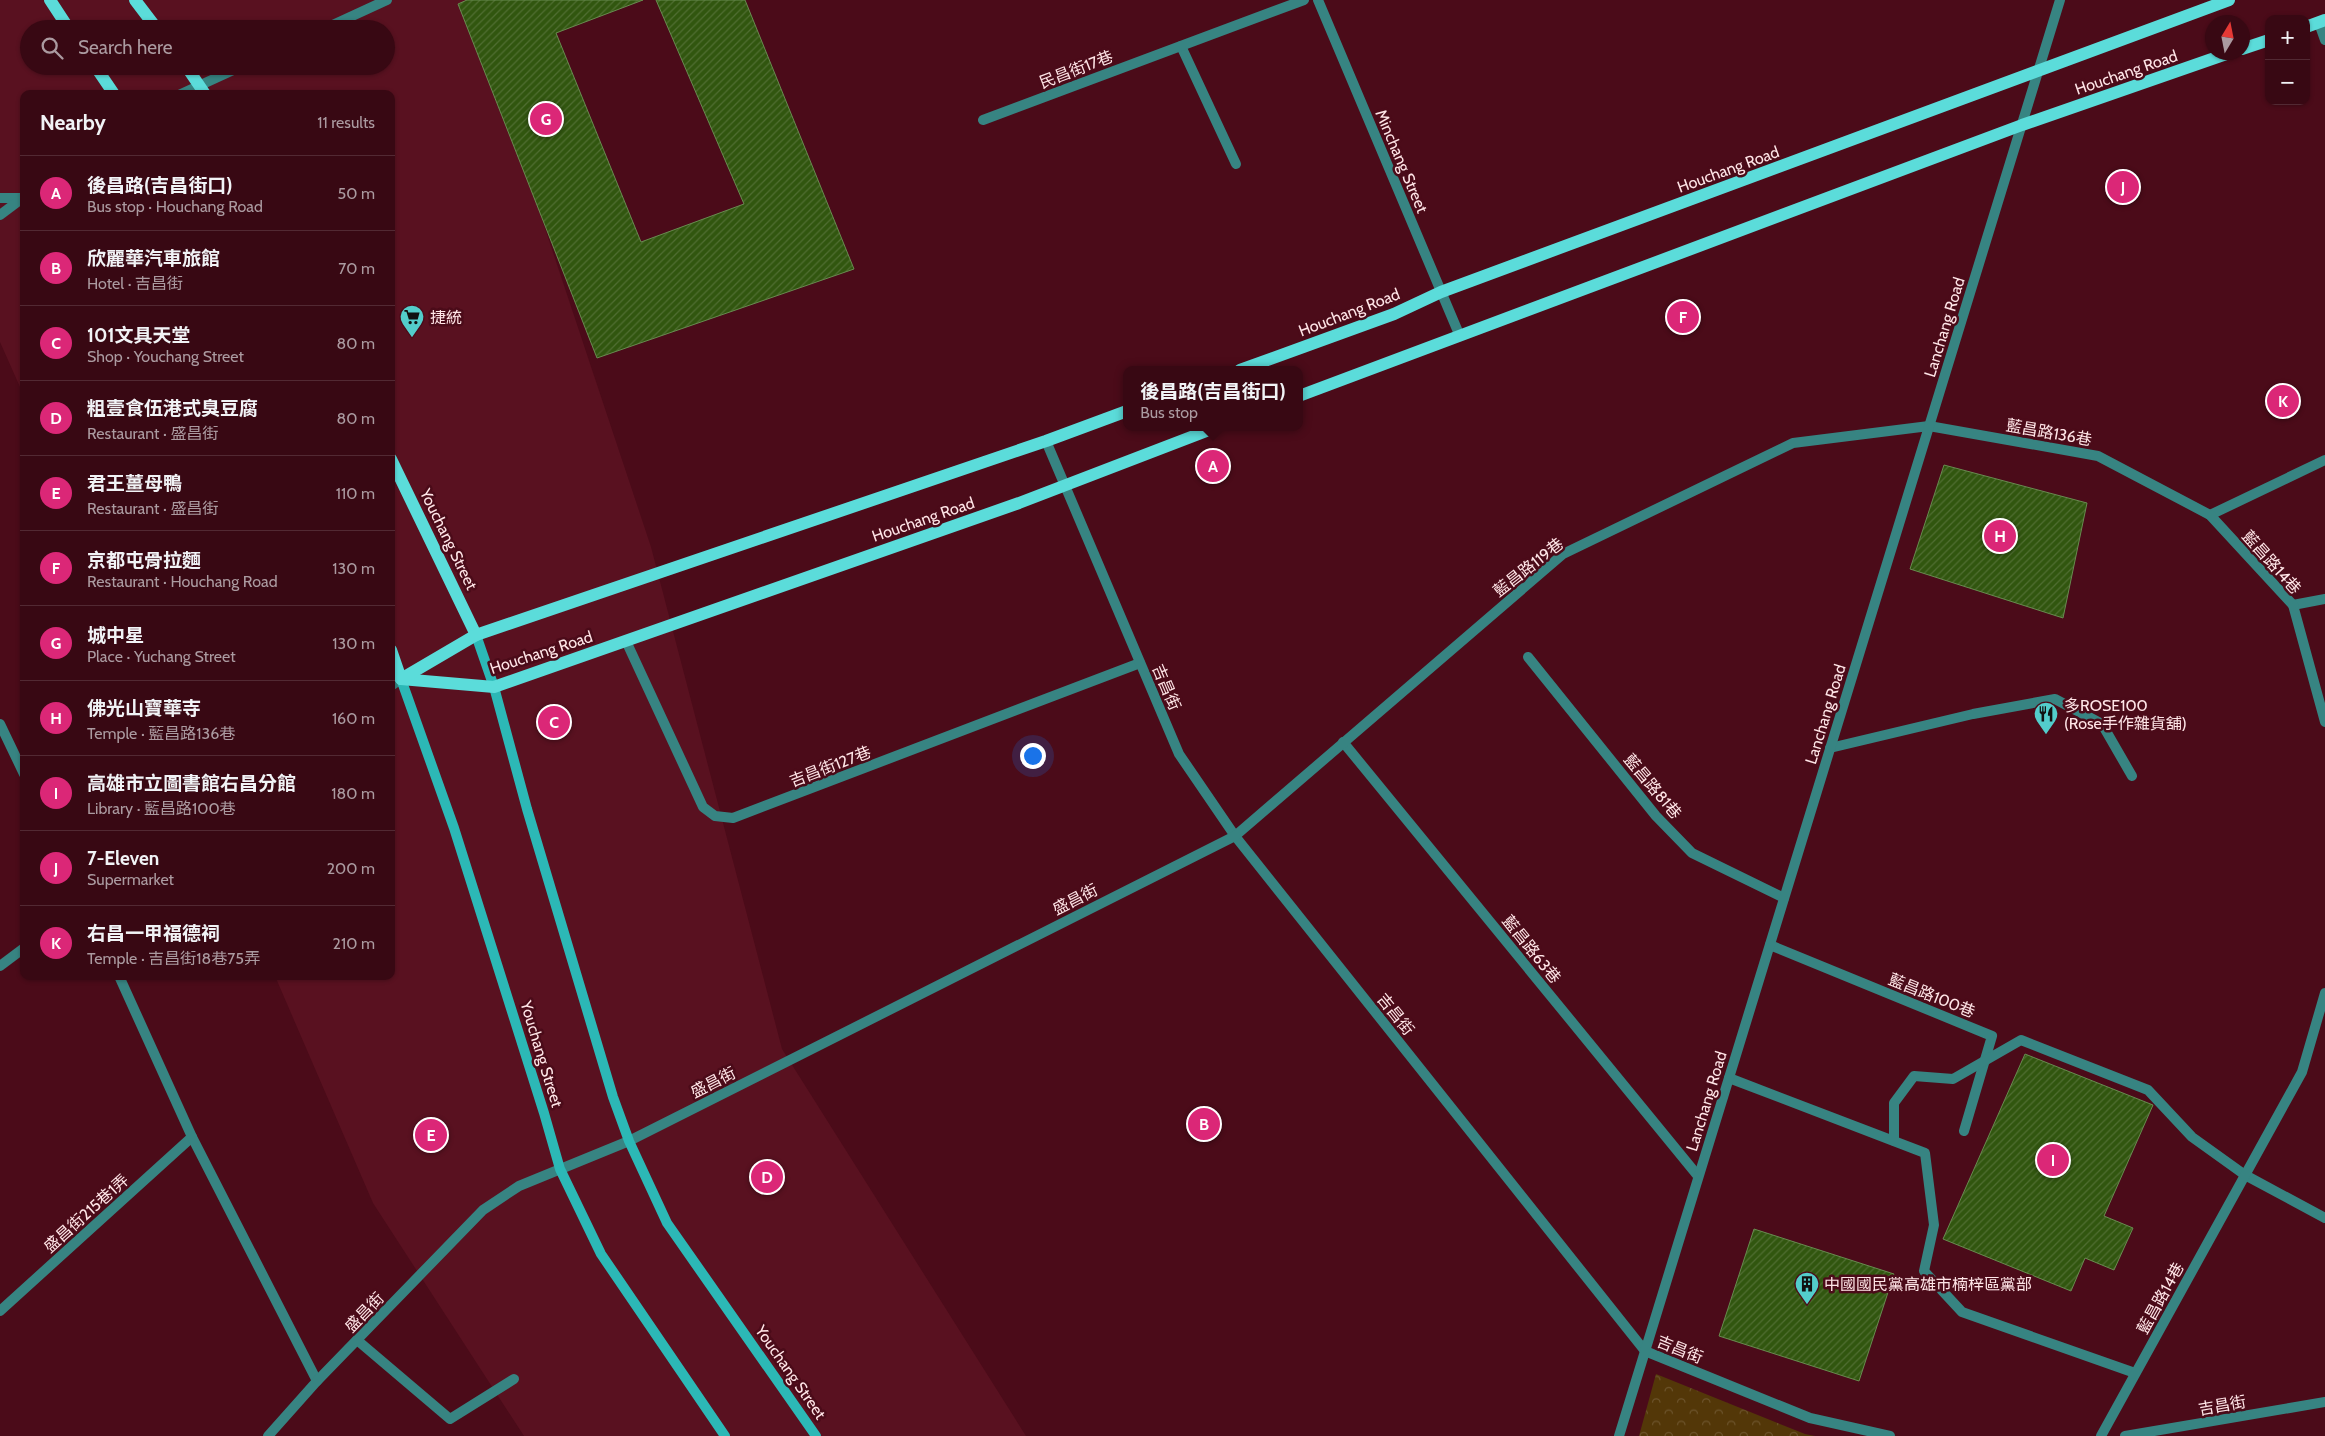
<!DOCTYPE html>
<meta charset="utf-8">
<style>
:root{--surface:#380813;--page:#431621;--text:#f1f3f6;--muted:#ab9aa0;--line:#522933;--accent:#db2777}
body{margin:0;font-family:Cabin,"Noto Sans TC",sans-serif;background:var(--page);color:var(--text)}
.controls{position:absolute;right:15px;top:15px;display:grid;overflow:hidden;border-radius:10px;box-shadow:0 1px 4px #0004}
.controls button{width:45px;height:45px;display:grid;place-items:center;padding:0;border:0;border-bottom:1px solid var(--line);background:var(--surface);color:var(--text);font:25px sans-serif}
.compass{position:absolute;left:2205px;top:15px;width:45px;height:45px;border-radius:50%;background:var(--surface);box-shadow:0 1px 4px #0004;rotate:10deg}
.you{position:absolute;left:1032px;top:755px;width:18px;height:18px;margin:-12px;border:4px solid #fff;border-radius:50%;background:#1a73e8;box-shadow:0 0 0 8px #1a73e833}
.badge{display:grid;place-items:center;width:32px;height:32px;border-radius:50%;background:var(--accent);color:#fff;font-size:16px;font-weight:700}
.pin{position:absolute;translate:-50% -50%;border:2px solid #fff;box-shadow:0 1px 5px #0006}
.popup{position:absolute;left:1123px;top:366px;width:180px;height:65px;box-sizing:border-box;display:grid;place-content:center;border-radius:10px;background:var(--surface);filter:drop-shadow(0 1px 4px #0005);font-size:16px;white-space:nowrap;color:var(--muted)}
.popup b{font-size:19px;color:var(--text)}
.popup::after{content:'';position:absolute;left:50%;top:100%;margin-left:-10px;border:10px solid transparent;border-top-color:var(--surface)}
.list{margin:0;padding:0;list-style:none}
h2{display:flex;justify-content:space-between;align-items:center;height:65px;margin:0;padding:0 20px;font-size:21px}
h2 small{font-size:16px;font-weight:400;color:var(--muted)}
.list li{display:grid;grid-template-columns:32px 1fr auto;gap:15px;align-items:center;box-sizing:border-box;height:75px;padding:0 20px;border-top:1px solid var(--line)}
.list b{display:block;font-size:19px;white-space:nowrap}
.list p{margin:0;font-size:16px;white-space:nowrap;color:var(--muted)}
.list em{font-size:16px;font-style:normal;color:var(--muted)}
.icon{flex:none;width:28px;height:28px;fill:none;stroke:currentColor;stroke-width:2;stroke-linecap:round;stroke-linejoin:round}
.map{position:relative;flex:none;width:2325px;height:1436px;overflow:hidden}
.search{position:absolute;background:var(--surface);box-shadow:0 1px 4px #0004;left:20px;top:20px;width:375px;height:55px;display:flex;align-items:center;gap:12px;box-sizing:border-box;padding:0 18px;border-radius:28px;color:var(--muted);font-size:19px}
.panel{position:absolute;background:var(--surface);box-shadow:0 1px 4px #0004;left:20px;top:90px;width:375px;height:890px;border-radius:10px}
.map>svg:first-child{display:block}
.built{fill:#591120;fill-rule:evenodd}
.park{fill:url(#park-crowns)}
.building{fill:url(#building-hatch);stroke:#688b50}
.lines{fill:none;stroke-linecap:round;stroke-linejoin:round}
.lane{stroke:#378482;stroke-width:10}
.street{stroke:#378482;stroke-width:10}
.secondary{stroke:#2cb8b6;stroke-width:10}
.primary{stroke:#5bdcda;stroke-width:12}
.labels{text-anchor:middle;stroke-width:5;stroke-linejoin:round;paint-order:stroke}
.street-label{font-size:16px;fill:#ffe5e7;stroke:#4b0b19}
.poi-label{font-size:16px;fill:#ffe5e7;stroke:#4b0b19;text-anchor:start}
</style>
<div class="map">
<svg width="2325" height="1436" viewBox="0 0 2325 1436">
<defs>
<pattern id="park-crowns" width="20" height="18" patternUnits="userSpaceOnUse" patternTransform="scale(1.25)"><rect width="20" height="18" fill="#533708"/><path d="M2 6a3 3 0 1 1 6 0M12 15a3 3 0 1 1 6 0" fill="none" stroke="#6d542c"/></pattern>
<pattern id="building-hatch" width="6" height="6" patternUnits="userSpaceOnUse" patternTransform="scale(1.25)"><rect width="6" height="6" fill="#31560f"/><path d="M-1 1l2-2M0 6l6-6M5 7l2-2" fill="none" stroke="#506e32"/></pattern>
</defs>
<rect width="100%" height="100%" fill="#4b0b19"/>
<path class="built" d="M0,0H469L651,547L782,1049L1026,1436H524L373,1203L275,976H391V94H24V396L0,342ZM29,29H386V66H29Z"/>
<polygon class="park" points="1656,1374 1805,1434 1815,1436 1639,1436"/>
<g class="building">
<polygon points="467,0 643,0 556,33 641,242 744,204 656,0 745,0 854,269 597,358 458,4"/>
<polygon points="1944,465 2087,503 2063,618 1910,569"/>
<polygon points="2025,1054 2153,1105 2104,1216 2133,1228 2114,1270 2085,1258 2071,1291 1943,1239"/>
<polygon points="1754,1229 1894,1274 1859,1381 1719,1336"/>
</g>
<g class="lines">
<g class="lane">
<polyline points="626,641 703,807 715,816 733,818 1140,663"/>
<polyline points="0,1311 192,1137"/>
<polyline points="357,1340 450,1419 514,1379"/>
</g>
<g class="street">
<polyline points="1318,0 1459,334"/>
<polyline points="2319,23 2325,40"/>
<polyline points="324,29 387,0"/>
<polyline points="1181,46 1236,164"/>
<polyline points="181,94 242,66"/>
<polyline points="983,120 1304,0"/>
<polyline points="0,198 22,198"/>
<polyline points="0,215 24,197"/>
<polyline points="1046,441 1179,754 1235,836 1645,1351 1810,1418 1890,1436"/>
<polyline points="2210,515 2325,460"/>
<polyline points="2293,605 2325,599"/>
<polyline points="1528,657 1656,816 1692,853 1784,898"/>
<polyline points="391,686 401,679"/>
<polyline points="0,724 24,774"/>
<polyline points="1343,742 1698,1176"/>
<polyline points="1830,748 1973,714 2055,699 2102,724 2132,776"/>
<polyline points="1770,945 1992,1036 1964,1131"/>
<polyline points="0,966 24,948"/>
<polyline points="119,976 192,1137 317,1381"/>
<polyline points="1729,1078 1925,1153 1934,1225 1924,1271 1962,1312 2135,1373"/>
<polyline points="1894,1141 1894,1103 1914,1076 1953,1079 2021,1040 2148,1090 2192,1137 2245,1175 2325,1218"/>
<polyline points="268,1436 317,1381 483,1210 519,1186 629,1141 1235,836 1563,554 1793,443 1929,426 2098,456 2210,515 2293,605 2325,722"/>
<polyline points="1619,1436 2060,0"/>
<polyline points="2101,1436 2302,1072 2325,993"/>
<polyline points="2125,1436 2325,1402"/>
</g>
<g class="secondary">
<polyline points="476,635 494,687 527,809 613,1097 629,1141 667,1223 816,1436"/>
<polyline points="401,679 454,828 544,1113 560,1169 601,1254 725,1436"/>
</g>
<g class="primary">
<polyline points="50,0 69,29"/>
<polyline points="135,0 157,29"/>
<polyline points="2306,27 2325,20"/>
<polyline points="2242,49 2269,40"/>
<polyline points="95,66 114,94"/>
<polyline points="186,66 205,94"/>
<polyline points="1240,370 1394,314 1441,292 2229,0"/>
<polyline points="1299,396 2022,125 2232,52"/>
<polyline points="391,459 476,635"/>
<polyline points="391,650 401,679"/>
<polyline points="401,679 494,687 1019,503 1217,427"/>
<polyline points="401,679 476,635 1046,441 1127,411"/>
</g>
</g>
<defs>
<symbol id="supermarket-pin" viewBox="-11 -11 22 30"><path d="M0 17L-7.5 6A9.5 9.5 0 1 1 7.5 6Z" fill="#53cdcb" stroke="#4b0b19"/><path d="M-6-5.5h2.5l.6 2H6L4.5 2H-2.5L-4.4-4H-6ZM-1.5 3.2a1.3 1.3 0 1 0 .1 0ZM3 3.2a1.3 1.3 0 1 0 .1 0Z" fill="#111"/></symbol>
<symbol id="restaurant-pin" viewBox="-11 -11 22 30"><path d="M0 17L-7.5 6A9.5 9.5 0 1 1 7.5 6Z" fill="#53cdcb" stroke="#4b0b19"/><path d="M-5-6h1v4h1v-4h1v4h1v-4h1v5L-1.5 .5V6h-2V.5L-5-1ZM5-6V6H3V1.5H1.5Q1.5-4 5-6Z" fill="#111"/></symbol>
<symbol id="building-pin" viewBox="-11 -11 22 30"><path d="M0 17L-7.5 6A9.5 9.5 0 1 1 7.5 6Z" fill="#53cdcb" stroke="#4b0b19"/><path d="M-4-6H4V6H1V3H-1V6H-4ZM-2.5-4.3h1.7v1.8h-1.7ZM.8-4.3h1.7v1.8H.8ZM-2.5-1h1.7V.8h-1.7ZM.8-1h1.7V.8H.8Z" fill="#111"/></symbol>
</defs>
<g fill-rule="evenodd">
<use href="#supermarket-pin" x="398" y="303" width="28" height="38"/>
<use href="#restaurant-pin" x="2032" y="700" width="28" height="38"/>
<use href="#building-pin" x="1793" y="1270" width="28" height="38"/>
</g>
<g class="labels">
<g class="street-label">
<text transform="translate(1076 69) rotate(-21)" y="6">民昌街17巷</text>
<text transform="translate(2126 72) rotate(-19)" y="6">Houchang Road</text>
<text transform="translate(1402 161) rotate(67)" y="6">Minchang Street</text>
<text transform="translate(1728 169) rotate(-20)" y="6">Houchang Road</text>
<text transform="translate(1349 312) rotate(-21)" y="6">Houchang Road</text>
<text transform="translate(1944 327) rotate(-73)" y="6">Lanchang Road</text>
<text transform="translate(2049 432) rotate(10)" y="6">藍昌路136巷</text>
<text transform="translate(923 519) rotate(-19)" y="6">Houchang Road</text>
<text transform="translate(449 539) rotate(64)" y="6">Youchang Street</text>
<text transform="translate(2272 562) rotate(48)" y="6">藍昌路14巷</text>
<text transform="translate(1528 567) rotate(-38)" y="6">藍昌路119巷</text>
<text transform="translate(541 652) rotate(-18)" y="6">Houchang Road</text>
<text transform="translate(1167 687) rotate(67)" y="6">吉昌街</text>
<text transform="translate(1825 714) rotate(-73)" y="6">Lanchang Road</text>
<text transform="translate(830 766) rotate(-21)" y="6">吉昌街127巷</text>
<text transform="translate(1653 786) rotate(50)" y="6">藍昌路81巷</text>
<text transform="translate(1075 899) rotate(-27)" y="6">盛昌街</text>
<text transform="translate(1532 949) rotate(51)" y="6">藍昌路63巷</text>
<text transform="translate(1932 995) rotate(22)" y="6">藍昌路100巷</text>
<text transform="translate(1396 1014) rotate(51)" y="6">吉昌街</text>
<text transform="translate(542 1054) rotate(73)" y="6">Youchang Street</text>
<text transform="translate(713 1082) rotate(-27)" y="6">盛昌街</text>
<text transform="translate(1706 1101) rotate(-73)" y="6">Lanchang Road</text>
<text transform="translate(86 1213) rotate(-42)" y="6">盛昌街215巷1弄</text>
<text transform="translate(2160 1298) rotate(-61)" y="6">藍昌路14巷</text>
<text transform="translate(364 1312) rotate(-46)" y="6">盛昌街</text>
<text transform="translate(1680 1349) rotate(22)" y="6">吉昌街</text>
<text transform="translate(791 1372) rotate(55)" y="6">Youchang Street</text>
<text transform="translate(2222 1405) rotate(-10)" y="6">吉昌街</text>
</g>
<g class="poi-label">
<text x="430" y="323">捷統</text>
<text x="2064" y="711">多ROSE100<tspan x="2064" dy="18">(Rose手作雜貨舖)</tspan></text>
<text x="1824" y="1290">中國國民黨高雄市楠梓區黨部</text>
</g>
</g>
</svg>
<div class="controls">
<button>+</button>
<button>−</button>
</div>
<svg class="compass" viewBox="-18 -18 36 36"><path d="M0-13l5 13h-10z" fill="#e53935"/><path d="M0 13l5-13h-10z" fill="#ab9aa0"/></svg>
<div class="you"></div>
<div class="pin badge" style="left:1213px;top:466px">A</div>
<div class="popup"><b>後昌路(吉昌街口)</b>Bus stop</div>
<div class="pin badge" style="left:1204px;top:1124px">B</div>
<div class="pin badge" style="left:554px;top:722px">C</div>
<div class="pin badge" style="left:767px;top:1177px">D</div>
<div class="pin badge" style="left:431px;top:1135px">E</div>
<div class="pin badge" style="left:1683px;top:317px">F</div>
<div class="pin badge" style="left:546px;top:119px">G</div>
<div class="pin badge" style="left:2000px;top:536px">H</div>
<div class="pin badge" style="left:2053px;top:1160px">I</div>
<div class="pin badge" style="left:2123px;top:187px">J</div>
<div class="pin badge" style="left:2283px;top:401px">K</div>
<div class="search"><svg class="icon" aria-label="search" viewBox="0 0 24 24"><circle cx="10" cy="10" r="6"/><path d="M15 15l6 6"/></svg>Search here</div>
<section class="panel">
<h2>Nearby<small>11 results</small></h2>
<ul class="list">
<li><span class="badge">A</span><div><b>後昌路(吉昌街口)</b><p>Bus stop · Houchang Road</p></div><em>50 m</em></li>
<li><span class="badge">B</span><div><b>欣麗華汽車旅館</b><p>Hotel · 吉昌街</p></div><em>70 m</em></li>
<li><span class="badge">C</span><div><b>101文具天堂</b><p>Shop · Youchang Street</p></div><em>80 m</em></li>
<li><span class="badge">D</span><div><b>粗壹食伍港式臭豆腐</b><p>Restaurant · 盛昌街</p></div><em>80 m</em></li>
<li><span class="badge">E</span><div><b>君王薑母鴨</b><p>Restaurant · 盛昌街</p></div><em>110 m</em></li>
<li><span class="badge">F</span><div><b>京都屯骨拉麵</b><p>Restaurant · Houchang Road</p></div><em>130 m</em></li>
<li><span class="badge">G</span><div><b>城中星</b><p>Place · Yuchang Street</p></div><em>130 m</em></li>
<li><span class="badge">H</span><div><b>佛光山寶華寺</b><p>Temple · 藍昌路136巷</p></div><em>160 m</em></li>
<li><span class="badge">I</span><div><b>高雄市立圖書館右昌分館</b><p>Library · 藍昌路100巷</p></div><em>180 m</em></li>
<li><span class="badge">J</span><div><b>7-Eleven</b><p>Supermarket</p></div><em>200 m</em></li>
<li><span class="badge">K</span><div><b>右昌一甲福德祠</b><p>Temple · 吉昌街18巷75弄</p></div><em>210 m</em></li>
</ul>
</section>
</div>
